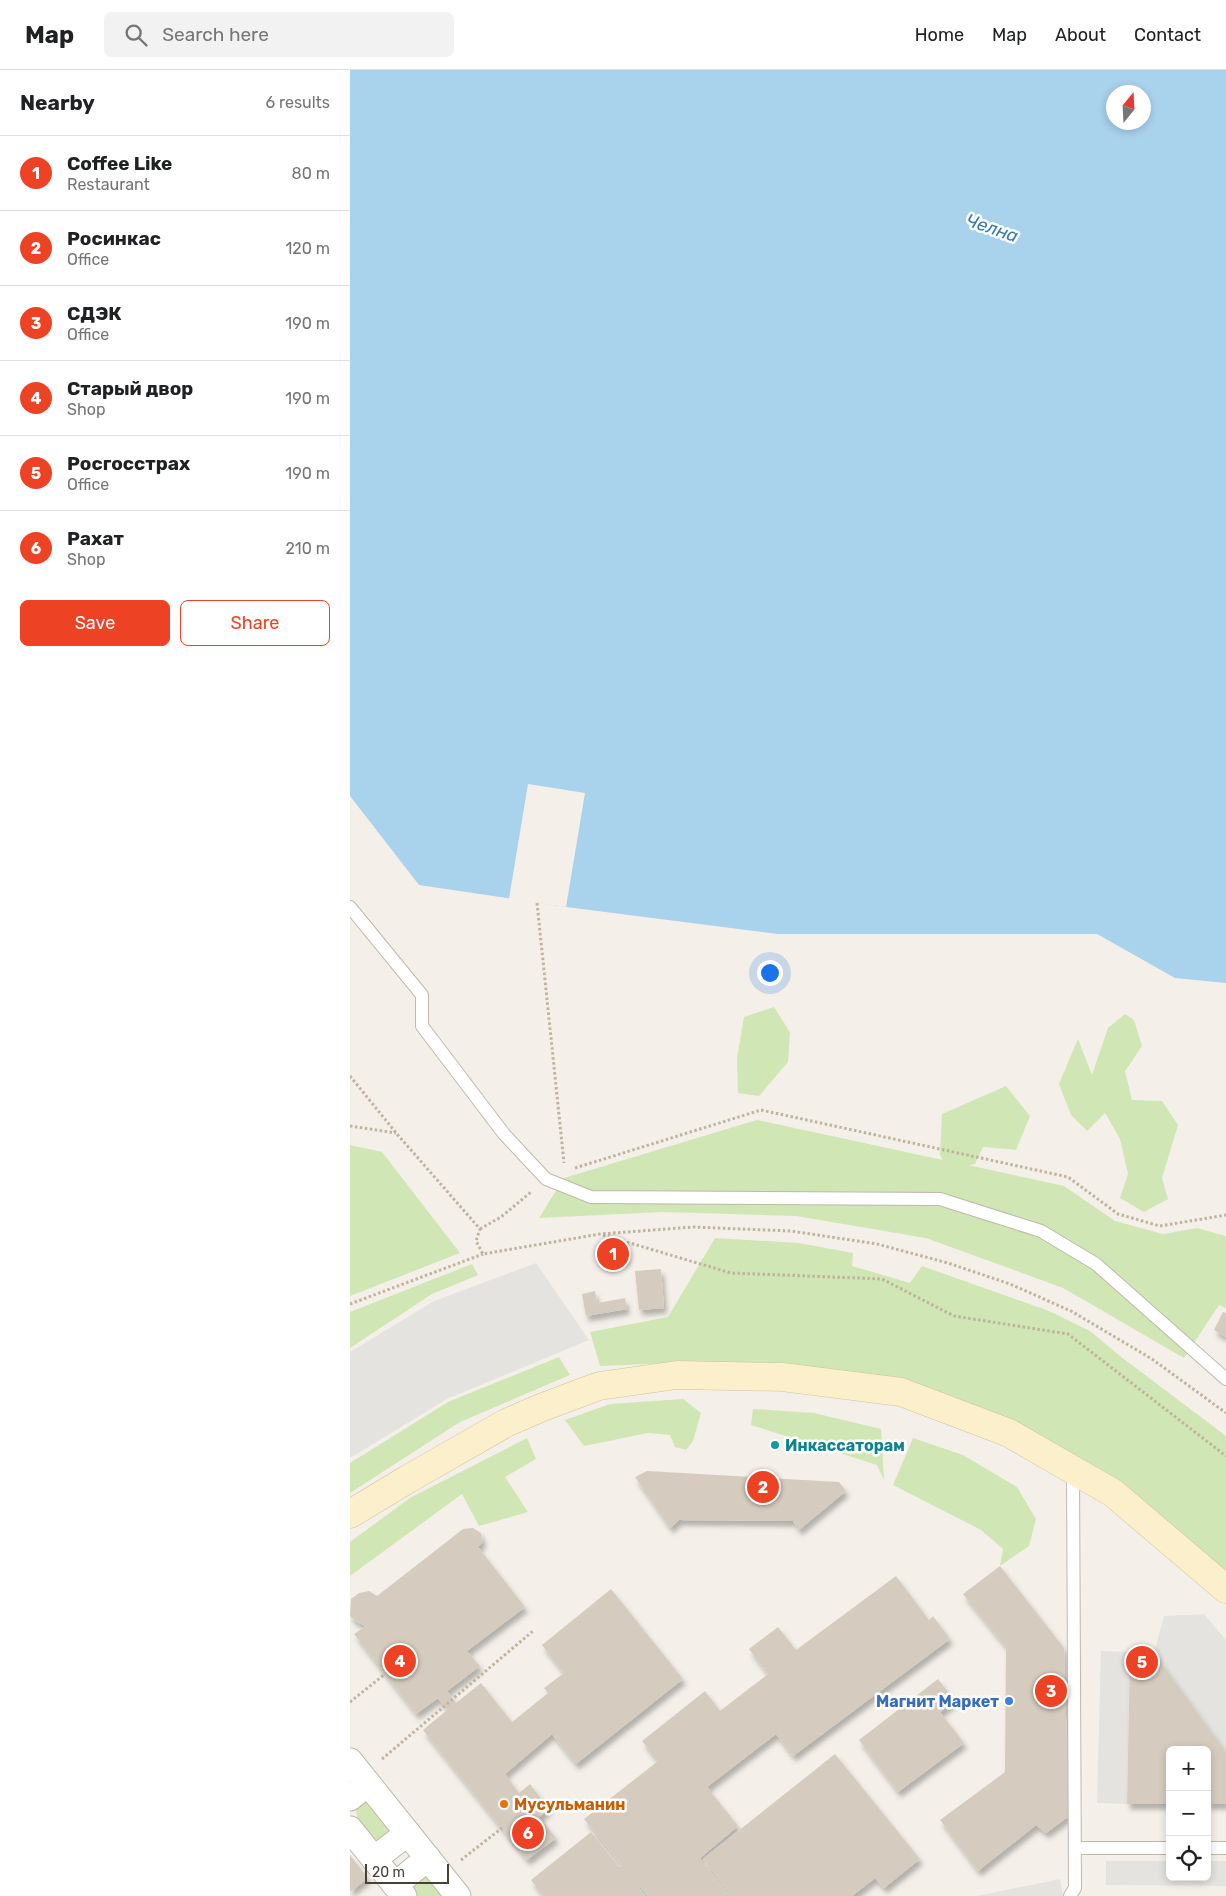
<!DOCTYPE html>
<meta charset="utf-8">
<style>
:root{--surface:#fff;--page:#f2f2f2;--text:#202124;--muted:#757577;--line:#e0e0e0;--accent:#ee4225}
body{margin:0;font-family:Rubik,sans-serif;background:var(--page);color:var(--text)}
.controls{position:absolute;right:15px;bottom:15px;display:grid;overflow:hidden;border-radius:8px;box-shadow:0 2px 8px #0003}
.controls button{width:45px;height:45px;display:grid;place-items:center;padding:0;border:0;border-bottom:1px solid var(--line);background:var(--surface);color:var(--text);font:25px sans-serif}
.compass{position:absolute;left:756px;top:15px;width:45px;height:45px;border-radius:50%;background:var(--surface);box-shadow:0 2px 8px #0003;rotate:18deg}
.scale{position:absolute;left:15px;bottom:12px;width:84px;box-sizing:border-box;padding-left:5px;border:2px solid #474138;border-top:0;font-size:14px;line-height:18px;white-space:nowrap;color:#474138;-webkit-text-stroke:4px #fff;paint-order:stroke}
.you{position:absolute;left:419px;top:902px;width:18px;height:18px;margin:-12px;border:4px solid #fff;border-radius:50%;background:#1a73e8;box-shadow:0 0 0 8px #1a73e833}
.badge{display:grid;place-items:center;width:32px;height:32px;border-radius:50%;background:var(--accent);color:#fff;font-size:16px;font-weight:700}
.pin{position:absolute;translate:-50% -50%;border:2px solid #fff;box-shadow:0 1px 5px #0006}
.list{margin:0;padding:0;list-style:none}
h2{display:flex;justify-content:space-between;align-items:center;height:65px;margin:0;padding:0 20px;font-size:21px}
h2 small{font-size:16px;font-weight:400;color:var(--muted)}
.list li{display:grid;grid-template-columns:32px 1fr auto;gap:15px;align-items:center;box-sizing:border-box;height:75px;padding:0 20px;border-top:1px solid var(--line)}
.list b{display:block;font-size:19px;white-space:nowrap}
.list p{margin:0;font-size:16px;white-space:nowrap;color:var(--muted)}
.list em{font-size:16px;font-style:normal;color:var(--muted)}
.actions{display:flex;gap:10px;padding:15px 20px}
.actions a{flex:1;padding:11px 0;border:1px solid var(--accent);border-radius:8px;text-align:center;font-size:18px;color:var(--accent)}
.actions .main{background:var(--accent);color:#fff}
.icon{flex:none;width:28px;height:28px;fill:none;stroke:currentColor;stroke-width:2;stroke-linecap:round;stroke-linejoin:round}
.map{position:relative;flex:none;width:876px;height:1826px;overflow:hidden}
header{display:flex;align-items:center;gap:30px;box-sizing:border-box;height:70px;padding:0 25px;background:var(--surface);border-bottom:1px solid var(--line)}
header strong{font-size:24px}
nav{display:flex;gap:28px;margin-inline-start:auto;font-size:18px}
.search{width:350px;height:45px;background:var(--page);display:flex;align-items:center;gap:12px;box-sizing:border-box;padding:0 18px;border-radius:8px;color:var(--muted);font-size:19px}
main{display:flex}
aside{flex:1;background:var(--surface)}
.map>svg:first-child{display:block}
.green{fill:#d0e6b4}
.parking{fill:#e5e3e0}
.water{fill:#a9d2ed;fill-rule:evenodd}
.pier{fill:#f4f0e9}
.building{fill:#d5ccbf;filter:url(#shadow)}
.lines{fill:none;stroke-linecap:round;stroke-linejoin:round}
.lane-casing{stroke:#bfb8ac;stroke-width:14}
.street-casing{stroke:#bfb8ac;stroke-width:27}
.secondary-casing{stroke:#d1c29b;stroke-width:29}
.path{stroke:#c0b39e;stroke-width:3;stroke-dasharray:2.5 2.5;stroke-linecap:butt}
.lane{stroke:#fff;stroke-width:12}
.street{stroke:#fff;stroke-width:25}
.secondary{stroke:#fcefcb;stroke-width:28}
.culture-dot{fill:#0f9aa8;stroke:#fff;stroke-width:2}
.shop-dot{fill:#3f7fe0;stroke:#fff;stroke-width:2}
.food-dot{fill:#e8710a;stroke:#fff;stroke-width:2}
.labels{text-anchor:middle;stroke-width:5;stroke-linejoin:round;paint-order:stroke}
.culture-label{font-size:16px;font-weight:bold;fill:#0d838f;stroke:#fff;text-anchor:start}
.shop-label{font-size:16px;font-weight:bold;fill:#366cbe;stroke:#fff;text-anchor:end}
.food-label{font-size:16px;font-weight:bold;fill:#c56008;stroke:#fff;text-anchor:start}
.water-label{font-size:18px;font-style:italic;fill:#367cae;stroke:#fff}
</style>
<header>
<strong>Map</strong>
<div class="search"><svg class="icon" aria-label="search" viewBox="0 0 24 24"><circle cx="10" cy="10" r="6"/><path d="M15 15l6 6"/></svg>Search here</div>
<nav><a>Home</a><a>Map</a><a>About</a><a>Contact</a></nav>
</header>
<main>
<aside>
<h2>Nearby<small>6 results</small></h2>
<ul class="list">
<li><span class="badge">1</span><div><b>Coffee Like</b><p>Restaurant</p></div><em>80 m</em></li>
<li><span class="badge">2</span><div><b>Росинкас</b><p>Office</p></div><em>120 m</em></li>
<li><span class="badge">3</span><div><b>СДЭК</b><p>Office</p></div><em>190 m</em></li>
<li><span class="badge">4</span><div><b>Старый двор</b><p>Shop</p></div><em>190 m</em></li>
<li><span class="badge">5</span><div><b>Росгосстрах</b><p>Office</p></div><em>190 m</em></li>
<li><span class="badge">6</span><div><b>Рахат</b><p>Shop</p></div><em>210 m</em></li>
</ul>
<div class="actions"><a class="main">Save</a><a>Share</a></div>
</aside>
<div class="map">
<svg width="876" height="1826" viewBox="0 0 876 1826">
<defs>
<filter id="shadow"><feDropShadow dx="3" dy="5.5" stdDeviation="2.5" flood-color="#0004"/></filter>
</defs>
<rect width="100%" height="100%" fill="#f4f0e9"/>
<g class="green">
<polygon points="424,937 440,962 438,992 409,1026 388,1023 387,988 394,947"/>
<polygon points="775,944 784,950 792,976 775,1001 782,1030 812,1031 828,1055 812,1108 818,1129 794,1142 770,1128 778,1104 770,1069 755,1043 737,1061 721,1045 709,1014 728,969 742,1005 758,958"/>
<polygon points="656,1016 680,1046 666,1080 633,1077 625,1094 618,1095 714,1116 765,1151 813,1164 847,1158 876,1166 876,1238 869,1235 834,1288 713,1218 576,1168 446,1146 312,1142 189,1148 214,1108 407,1050 593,1090 590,1085 592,1044"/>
<polygon points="0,1075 32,1082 110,1183 0,1226"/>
<polygon points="365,1168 449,1173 503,1183 502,1196 560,1213 572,1196 699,1241 740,1261 770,1286 876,1366 876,1514 721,1388 444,1295 350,1292 250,1296 240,1262 318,1247"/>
<polygon points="122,1194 128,1205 82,1224 0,1278 0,1242"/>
<polygon points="209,1287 220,1305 110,1352 0,1423 0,1393 98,1332"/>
<polygon points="333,1329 351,1343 343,1371 336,1380 325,1377 320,1365 298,1363 234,1376 215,1350 260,1334"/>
<polygon points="403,1339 464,1343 531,1359 534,1410 527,1395 401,1355"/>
<polygon points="177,1368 186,1389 155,1407 178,1442 129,1456 112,1424 0,1506 0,1472 60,1428"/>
<polygon points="563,1368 613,1385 667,1417 686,1449 679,1476 650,1496 653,1479 631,1460 543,1415"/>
<path d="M17,1731L42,1763L31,1772C17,1766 7,1754 6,1739Z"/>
<polygon points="74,1804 84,1811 95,1826 66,1826 63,1813"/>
</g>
<g class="parking">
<polygon points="186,1193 239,1270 97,1329 0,1388 0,1282 84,1231"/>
<polygon points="854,1544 876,1570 876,1682 804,1583 814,1546"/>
<polygon points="751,1581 780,1582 777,1734 747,1733"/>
<polygon points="756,1791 820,1791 820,1807 857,1807 857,1791 876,1791 876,1816 756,1815"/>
<polygon points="710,1809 713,1826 627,1826"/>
</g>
<path class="water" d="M0,0H876V913L825,908L747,864H428L216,837L69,815L0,726ZM764,22H794V52H764Z"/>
<polygon class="pier" points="178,714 235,723 216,837 159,829"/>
<g class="building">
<polygon points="274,1175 277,1189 255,1194 252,1180"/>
<polygon points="311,1199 314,1238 289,1240 285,1201"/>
<polygon points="245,1221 247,1233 275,1228 277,1239 236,1246 232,1224"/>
<polygon points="873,1242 876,1243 876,1267 864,1260"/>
<polygon points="297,1401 489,1412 496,1421 449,1460 443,1451 329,1450 320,1458 285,1407"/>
<polygon points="123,1458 131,1463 133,1472 128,1477 175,1537 117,1581 130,1596 97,1621 106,1633 131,1613 162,1652 198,1623 194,1618 214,1603 192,1575 261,1519 333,1609 226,1694 202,1664 155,1704 169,1723 180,1714 199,1739 189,1747 206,1768 177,1790 73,1660 97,1640 88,1628 66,1644 4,1564 16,1556 7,1552 0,1546 1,1529 9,1523 19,1521 27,1526 113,1459"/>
<polygon points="650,1496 714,1578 719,1746 696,1763 686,1755 628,1801 590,1750 655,1702 656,1577 613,1524"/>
<polygon points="546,1506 579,1550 583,1546 600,1569 443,1686 426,1664 357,1717 388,1756 350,1788 380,1826 298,1826 280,1805 295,1826 193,1826 181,1810 241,1762 269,1797 272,1795 234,1749 308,1691 292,1671 355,1621 370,1641 418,1604 399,1579 428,1557 446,1580"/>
<polygon points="780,1582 804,1583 876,1682 876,1734 857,1734 857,1680 820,1680 820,1734 777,1734"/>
<polygon points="588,1609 605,1631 590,1642 614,1673 548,1722 509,1670"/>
<polygon points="485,1684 570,1789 534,1818 525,1808 502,1826 382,1826 353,1789"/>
<polygon points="0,1785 18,1808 0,1822"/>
</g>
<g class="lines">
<defs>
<g id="lane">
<polyline points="0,837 72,925 72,956 154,1064 196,1109 241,1127 590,1129 691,1161 746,1194 876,1309"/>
<polyline points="725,1778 820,1778"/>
<polyline points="857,1778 876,1778"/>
<polyline points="720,1826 725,1818 723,1399"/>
</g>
<g id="street">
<polyline points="0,1691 108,1826"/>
<polyline points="0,1728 18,1714"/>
<polyline points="0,1759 54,1826"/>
<polyline points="24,1789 58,1763"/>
<polyline points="45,1815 78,1788"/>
</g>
<polyline id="secondary" points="0,1444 58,1409 156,1353 193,1337 249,1316 327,1305 432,1307 551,1322 659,1363 763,1423 876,1519"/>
</defs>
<use href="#lane" class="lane-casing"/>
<use href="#street" class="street-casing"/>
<use href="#secondary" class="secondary-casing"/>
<g class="path">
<polyline points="187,833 214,1093"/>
<polyline points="0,1006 47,1064 130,1159 126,1171 133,1184 250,1164 343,1157 441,1161 527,1174 598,1193 660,1214 721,1241 802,1289 876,1343"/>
<polyline points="0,1056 46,1063"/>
<polyline points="225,1098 411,1040 718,1107 768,1144 810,1156 876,1145"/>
<polyline points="130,1159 151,1147 181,1122"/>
<polyline points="253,1165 381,1203 532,1209 604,1246 718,1264 876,1386"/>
<polyline points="0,1234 133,1184"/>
<polyline points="0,1632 35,1604"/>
<polyline points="32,1689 183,1561"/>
<polyline points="111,1790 152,1758"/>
</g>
<use href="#lane" class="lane"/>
<use href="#street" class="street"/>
<use href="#secondary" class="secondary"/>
</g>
<circle class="culture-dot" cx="425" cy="1375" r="5"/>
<circle class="shop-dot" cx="659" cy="1631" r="5"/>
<circle class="food-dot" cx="154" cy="1734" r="5"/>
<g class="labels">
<g class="culture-label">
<text x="435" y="1381">Инкассаторам</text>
</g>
<g class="shop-label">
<text x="649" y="1637">Магнит Маркет</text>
</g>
<g class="food-label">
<text x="164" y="1740">Мусульманин</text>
</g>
<g class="water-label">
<text transform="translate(642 158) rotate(19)" y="6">Челна</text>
</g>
</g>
</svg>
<div class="controls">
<button>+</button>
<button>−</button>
<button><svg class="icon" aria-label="locate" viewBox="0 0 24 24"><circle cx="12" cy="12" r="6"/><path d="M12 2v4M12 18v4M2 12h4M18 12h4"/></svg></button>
</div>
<svg class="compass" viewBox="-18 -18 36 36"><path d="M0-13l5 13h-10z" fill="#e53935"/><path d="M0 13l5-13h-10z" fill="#757577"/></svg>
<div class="scale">20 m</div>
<div class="you"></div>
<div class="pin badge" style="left:263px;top:1184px">1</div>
<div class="pin badge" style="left:413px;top:1417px">2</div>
<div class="pin badge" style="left:701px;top:1621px">3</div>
<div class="pin badge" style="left:50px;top:1591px">4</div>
<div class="pin badge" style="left:792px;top:1592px">5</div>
<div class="pin badge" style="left:178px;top:1763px">6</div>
</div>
</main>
